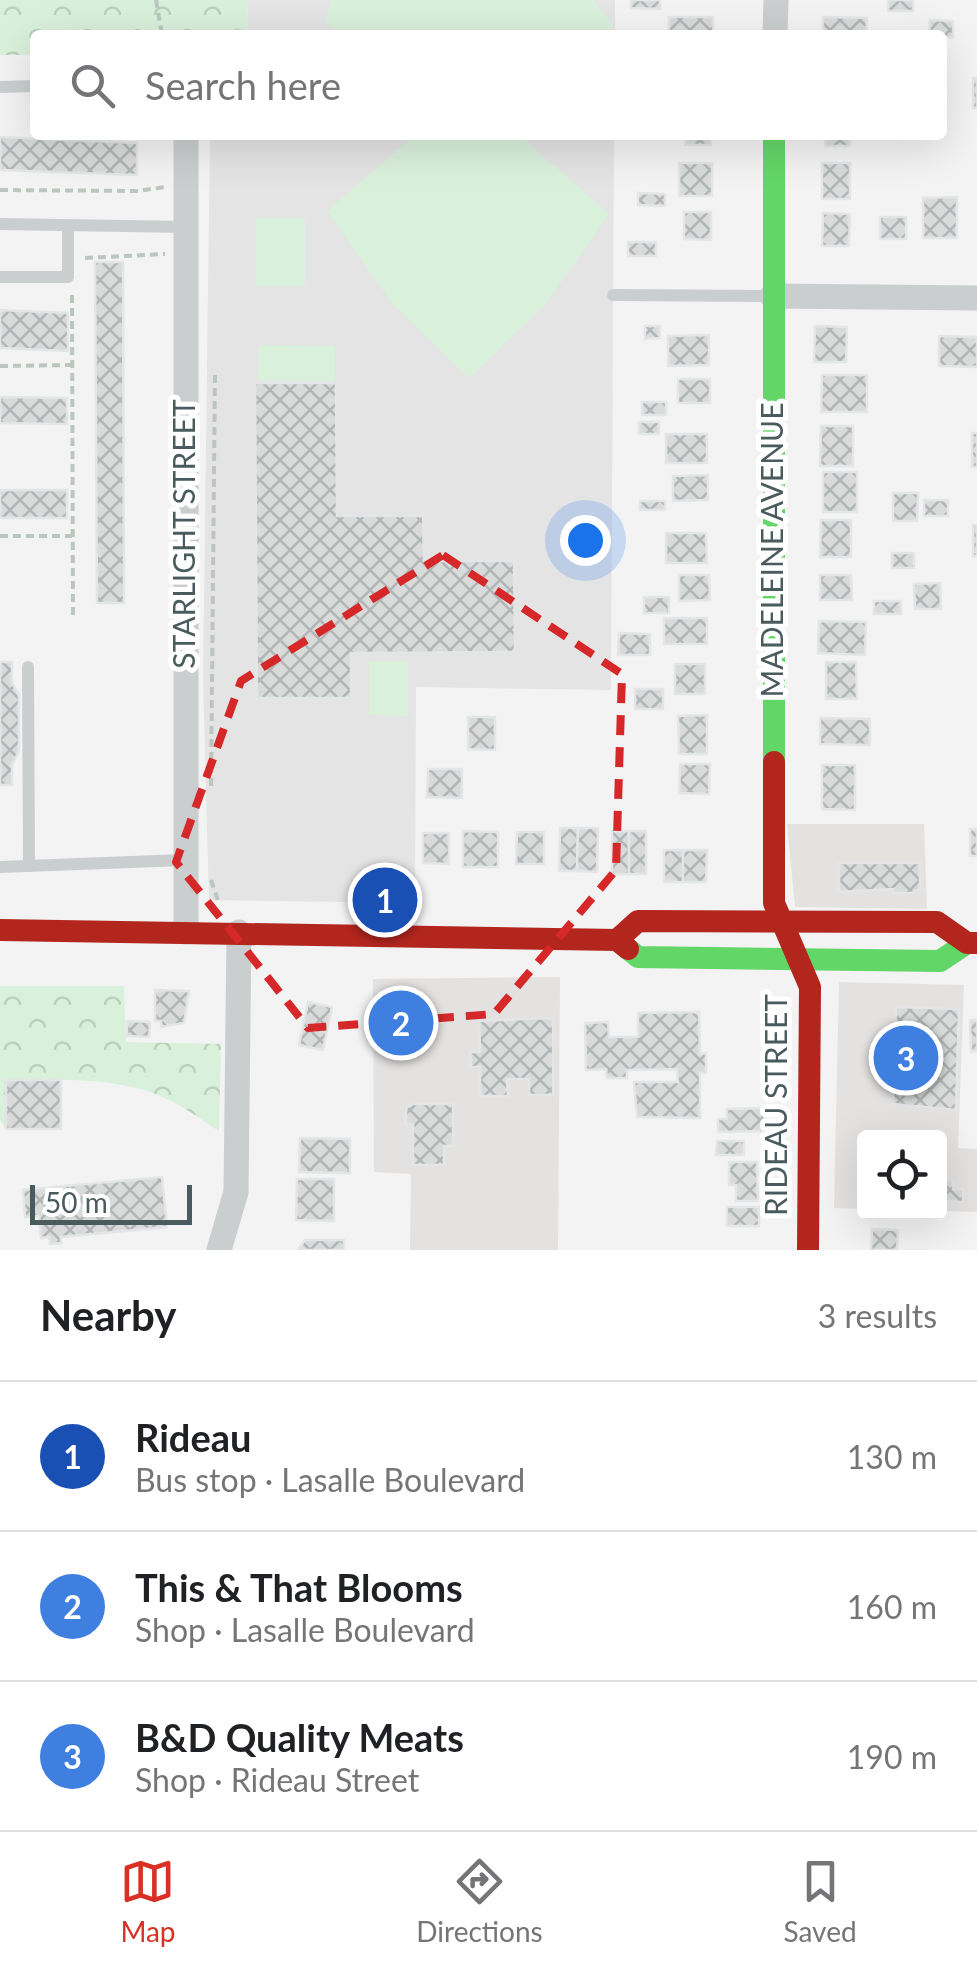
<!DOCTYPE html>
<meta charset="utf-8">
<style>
:root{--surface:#fff;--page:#f6f6f6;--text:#202124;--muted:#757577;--line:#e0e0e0;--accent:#d93025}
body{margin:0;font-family:Lato,sans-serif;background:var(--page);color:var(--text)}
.controls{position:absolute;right:30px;bottom:30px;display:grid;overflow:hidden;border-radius:10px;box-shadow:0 10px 40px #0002}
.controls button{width:90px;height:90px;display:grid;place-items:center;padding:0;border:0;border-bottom:2px solid var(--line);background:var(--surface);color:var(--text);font:50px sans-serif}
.scale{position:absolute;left:30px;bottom:25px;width:162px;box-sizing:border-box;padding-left:10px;border:5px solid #4a5b5e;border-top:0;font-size:28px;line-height:35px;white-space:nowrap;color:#4a5b5e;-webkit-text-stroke:8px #fff;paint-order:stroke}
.you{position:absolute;left:585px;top:540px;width:35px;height:35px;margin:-25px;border:8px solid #fff;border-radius:50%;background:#1a73e8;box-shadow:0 0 0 15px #1a73e833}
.badge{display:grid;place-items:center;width:65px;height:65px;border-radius:50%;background:var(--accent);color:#fff;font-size:32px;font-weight:700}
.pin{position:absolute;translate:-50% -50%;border:5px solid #fff;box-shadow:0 2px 10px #0006}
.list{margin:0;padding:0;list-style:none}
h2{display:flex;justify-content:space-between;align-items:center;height:130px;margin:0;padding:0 40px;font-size:42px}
h2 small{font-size:32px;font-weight:400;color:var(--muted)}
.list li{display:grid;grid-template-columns:65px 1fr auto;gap:30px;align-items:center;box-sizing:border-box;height:150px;padding:0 40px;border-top:2px solid var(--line)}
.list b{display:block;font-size:38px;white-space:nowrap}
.list p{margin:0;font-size:32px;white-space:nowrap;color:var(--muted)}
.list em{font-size:32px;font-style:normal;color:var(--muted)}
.icon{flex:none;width:55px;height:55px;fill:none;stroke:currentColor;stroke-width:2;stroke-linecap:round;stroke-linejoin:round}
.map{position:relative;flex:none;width:977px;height:1250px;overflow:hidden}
.search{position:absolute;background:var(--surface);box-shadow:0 10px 40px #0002;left:30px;right:30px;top:30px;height:110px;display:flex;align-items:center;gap:25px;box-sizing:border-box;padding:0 35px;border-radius:10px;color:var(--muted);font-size:38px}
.sheet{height:580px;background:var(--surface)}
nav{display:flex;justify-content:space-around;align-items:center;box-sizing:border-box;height:140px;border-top:2px solid var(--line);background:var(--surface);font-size:28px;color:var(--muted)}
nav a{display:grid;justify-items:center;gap:5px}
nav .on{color:var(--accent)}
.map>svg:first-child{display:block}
.commercial{fill:#e4e2e1}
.education{fill:#e5e4e5}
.forest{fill:url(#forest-crowns)}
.park{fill:#d9f0db}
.building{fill:url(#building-cross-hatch);stroke:#e4e5e6;stroke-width:2.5}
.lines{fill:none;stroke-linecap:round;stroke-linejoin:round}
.path{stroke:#bbc6bf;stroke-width:4;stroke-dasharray:8 5;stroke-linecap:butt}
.lane{stroke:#cacece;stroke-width:12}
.street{stroke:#cacece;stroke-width:25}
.fast{stroke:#63d668;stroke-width:22}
.jam{stroke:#b3261e;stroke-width:22}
.marked{fill:none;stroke:#d62828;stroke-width:8;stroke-dasharray:20 12;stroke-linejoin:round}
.labels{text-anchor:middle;stroke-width:10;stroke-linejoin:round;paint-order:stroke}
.street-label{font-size:30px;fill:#4a5b5e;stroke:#fff}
</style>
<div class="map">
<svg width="977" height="1250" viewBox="0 0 977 1250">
<defs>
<pattern id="forest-crowns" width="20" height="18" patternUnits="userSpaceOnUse" patternTransform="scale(2.5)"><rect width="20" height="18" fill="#d9f0db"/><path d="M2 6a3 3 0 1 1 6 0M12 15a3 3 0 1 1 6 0" fill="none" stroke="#bcd0be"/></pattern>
<pattern id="building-cross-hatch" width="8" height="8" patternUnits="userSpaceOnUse" patternTransform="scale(2.5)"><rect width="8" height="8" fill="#d9dbdb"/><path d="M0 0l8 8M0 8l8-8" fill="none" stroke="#b2b5b5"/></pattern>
</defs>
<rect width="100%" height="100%" fill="#f3f3f3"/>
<g class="commercial">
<polygon points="787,824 924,824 927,909 795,907"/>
<polygon points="560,977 558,1250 410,1250 411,1174 374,1172 373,979"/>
<polygon points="839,982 964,985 958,1148 977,1149 977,1212 940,1211 940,1138 864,1138 864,1209 834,1208"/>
</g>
<g class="education">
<polygon points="248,0 615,0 615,35 241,35 247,32"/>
<polygon points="210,135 614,135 611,690 416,687 415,903 209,900 203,679"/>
</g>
<g class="forest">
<polygon points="0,0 248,0 247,32 35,35 35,55 0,55"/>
<path d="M0,986H124L126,1042L221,1044L219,1131C201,1120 184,1106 165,1098C117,1076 57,1080 7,1080L6,1129L0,1120Z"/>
</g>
<g class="park">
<polygon points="331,0 594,0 614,27 605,35 340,35 326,21"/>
<polygon points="415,135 519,135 609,214 545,305 469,378 392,303 327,211"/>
<rect x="256" y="218" width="49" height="68"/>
<polygon points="259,345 335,346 335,381 258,380"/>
<polygon points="369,661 408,661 408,716 369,715"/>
</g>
<g class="building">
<polygon points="631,0 660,0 660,9 631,8"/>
<rect x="888" y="0" width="25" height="11"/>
<rect x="669" y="17" width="44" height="18"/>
<polygon points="823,17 867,18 866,35 823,35"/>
<polygon points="930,20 953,21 953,38 929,35"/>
<rect x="973" y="78" width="4" height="30"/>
<polygon points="686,135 711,135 711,145 685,145"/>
<rect x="825" y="135" width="25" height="11"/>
<polygon points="0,137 137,143 137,175 0,170"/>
<rect x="679" y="163" width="33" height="33"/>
<rect x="822" y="163" width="28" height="36"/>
<polygon points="638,193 665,194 665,206 638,205"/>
<polygon points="957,197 957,238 923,238 923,198"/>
<polygon points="684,212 711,212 711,240 684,239"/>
<polygon points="823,213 850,214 849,246 822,246"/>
<rect x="880" y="217" width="26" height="22"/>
<rect x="628" y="242" width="28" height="14"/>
<polygon points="95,262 123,262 124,603 97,603"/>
<polygon points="0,310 68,313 68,351 0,348"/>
<polygon points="645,326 660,326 660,338 645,339"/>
<polygon points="815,326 847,327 846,362 814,362"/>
<polygon points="709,335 709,365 668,366 668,336"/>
<polygon points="939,336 977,337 977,367 939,366"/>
<polygon points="822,375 867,375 867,412 821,412"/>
<rect x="678" y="379" width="32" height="24"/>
<polygon points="255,383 336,383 337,516 423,516 424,561 514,561 515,652 351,653 351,698 257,698"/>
<polygon points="0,397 67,398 67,424 0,423"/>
<rect x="642" y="402" width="24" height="13"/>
<rect x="639" y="422" width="20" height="12"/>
<polygon points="821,426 853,426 853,466 820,466"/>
<rect x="972" y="433" width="5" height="34"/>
<rect x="666" y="434" width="41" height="29"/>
<rect x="823" y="472" width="34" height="40"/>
<polygon points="708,475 708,500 673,501 673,476"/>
<rect x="0" y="490" width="67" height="28"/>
<polygon points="893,493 918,493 917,521 893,521"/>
<rect x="924" y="500" width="24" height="16"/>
<rect x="640" y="501" width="25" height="9"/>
<polygon points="821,520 851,520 851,557 820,557"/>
<rect x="973" y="525" width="4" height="31"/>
<polygon points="666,533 706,533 707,563 666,563"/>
<rect x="892" y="553" width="22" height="15"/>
<polygon points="679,575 709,575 710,600 679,601"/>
<polygon points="820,575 851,575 852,600 820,600"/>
<polygon points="940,583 941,609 915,609 914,584"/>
<rect x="644" y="597" width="25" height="16"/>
<rect x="874" y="601" width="27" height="13"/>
<rect x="664" y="618" width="43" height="26"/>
<polygon points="819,621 866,622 865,655 818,653"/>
<polygon points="619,633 650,634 650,655 618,655"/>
<polygon points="0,662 12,662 12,683 19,695 19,751 12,765 12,785 0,785"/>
<polygon points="826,662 856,662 857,699 826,699"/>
<rect x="675" y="664" width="30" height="30"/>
<rect x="635" y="689" width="28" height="20"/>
<polygon points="707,715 707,754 679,754 678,716"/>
<polygon points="468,717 495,717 495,750 468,749"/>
<polygon points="820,718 870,719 870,745 820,744"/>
<polygon points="680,764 710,764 709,794 679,793"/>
<polygon points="822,765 855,765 855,810 822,809"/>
<polygon points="428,769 462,769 462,798 427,797"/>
<polygon points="560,828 578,828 577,871 559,871"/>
<polygon points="578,828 598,828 597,872 577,871"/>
<rect x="970" y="829" width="7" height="27"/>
<polygon points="463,831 498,832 498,867 463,867"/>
<rect x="612" y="831" width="17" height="43"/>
<rect x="629" y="831" width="17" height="43"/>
<polygon points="517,832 544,832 544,864 516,864"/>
<polygon points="423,833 449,833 449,864 423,863"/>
<rect x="664" y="850" width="19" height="32"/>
<polygon points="683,850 707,850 706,882 683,882"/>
<polygon points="839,863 920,863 920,889 912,893 893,893 893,889 839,892"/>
<polygon points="155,990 189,991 184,1023 161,1027 161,1021 155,1021"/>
<rect x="387" y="999" width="29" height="48"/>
<polygon points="308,1002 332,1007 323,1050 299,1045"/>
<polygon points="896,1007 959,1009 956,1110 893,1104"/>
<polygon points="699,1012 700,1054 706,1053 706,1073 700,1073 700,1118 637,1117 634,1082 678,1082 677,1069 627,1070 627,1078 607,1078 606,1069 586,1070 585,1023 608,1022 609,1037 638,1037 638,1013"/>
<polygon points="553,1018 553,1095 529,1095 529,1079 507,1079 508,1096 480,1096 480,1067 471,1067 470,1052 480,1052 479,1021"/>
<polygon points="970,1020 977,1020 977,1051 971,1052"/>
<polygon points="127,1021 150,1022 149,1037 127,1036"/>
<rect x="6" y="1080" width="55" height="49"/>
<polygon points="413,1104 453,1104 453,1146 444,1146 444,1165 413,1165 413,1124 406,1124 406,1108"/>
<polygon points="764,1108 765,1131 718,1132 718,1119 727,1119 727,1109"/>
<polygon points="300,1138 350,1139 350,1173 299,1172"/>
<polygon points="717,1141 744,1141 744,1155 716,1155"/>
<polygon points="729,1162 757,1162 758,1201 736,1201 736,1185 729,1185"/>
<polygon points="162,1177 167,1227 61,1237 61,1243 50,1244 49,1237 41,1238 39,1216 25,1217 23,1190"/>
<polygon points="297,1179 334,1179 334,1221 296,1220"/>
<polygon points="940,1180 953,1180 953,1189 963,1189 963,1202 940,1201"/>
<rect x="727" y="1207" width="32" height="19"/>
<polygon points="872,1229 898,1230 897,1250 871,1250"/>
<polygon points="305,1240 344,1240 344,1250 298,1250"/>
</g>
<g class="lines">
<g class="path">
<polyline points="156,0 162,35"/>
<polyline points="0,190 138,191 165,187"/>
<polyline points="85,258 165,254"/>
<polyline points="72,295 73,619"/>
<polyline points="0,366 73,365"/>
<polyline points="0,536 72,536"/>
<polyline points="211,786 215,370"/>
<polyline points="211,880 219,904"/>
</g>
<g class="lane">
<polyline points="0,87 35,86"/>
<polyline points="0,224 187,227"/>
<polyline points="0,277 68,277 68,226"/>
<polyline points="613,295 770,296"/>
<polyline points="28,667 29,866"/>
<polyline points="0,867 184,860"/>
</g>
<g class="street">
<polyline points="775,35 776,0"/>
<polyline points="772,296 977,298"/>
<polyline points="186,932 186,135"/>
<polyline points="219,1250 236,1192 239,932"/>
</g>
<g class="fast">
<polyline points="774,135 774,762"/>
<polyline points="628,949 638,957 940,961 967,943"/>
</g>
<g class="jam">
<polyline points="774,762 774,903 810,987 808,1250"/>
<polyline points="0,930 617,940 628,949"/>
<polyline points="617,940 638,921 937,922 967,943 977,943"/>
</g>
</g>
<path class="marked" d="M443,555L622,674L616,870L494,1014L308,1028L176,862L241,681Z"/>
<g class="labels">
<g class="street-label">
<text transform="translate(185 534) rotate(-90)" y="10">STARLIGHT STREET</text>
<text transform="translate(773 550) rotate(-90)" y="10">MADELEINE AVENUE</text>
<text transform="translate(777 1105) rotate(-90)" y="10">RIDEAU STREET</text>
</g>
</g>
</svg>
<div class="controls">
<button><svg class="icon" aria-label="locate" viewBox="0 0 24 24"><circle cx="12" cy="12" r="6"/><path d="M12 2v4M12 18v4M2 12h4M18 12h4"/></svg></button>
</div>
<div class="scale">50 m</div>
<div class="you"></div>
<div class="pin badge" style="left:385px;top:900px;background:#1a4fb4">1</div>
<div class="pin badge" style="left:401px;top:1023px;background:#3f7fe0">2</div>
<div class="pin badge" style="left:906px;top:1058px;background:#3f7fe0">3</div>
<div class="search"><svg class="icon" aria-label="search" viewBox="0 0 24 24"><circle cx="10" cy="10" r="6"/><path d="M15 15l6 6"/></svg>Search here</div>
</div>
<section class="sheet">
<h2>Nearby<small>3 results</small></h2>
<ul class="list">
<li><span class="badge" style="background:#1a4fb4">1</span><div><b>Rideau</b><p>Bus stop · Lasalle Boulevard</p></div><em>130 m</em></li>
<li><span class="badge" style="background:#3f7fe0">2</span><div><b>This &amp; That Blooms</b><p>Shop · Lasalle Boulevard</p></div><em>160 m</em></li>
<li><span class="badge" style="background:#3f7fe0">3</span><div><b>B&amp;D Quality Meats</b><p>Shop · Rideau Street</p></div><em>190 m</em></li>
</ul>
</section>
<nav>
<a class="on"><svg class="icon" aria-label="map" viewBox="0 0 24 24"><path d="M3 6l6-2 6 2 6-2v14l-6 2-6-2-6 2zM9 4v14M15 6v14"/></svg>Map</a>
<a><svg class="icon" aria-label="directions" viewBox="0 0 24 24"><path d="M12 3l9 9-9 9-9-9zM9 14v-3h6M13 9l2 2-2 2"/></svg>Directions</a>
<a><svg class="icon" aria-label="saved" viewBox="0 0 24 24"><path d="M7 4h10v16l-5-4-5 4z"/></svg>Saved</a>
</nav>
